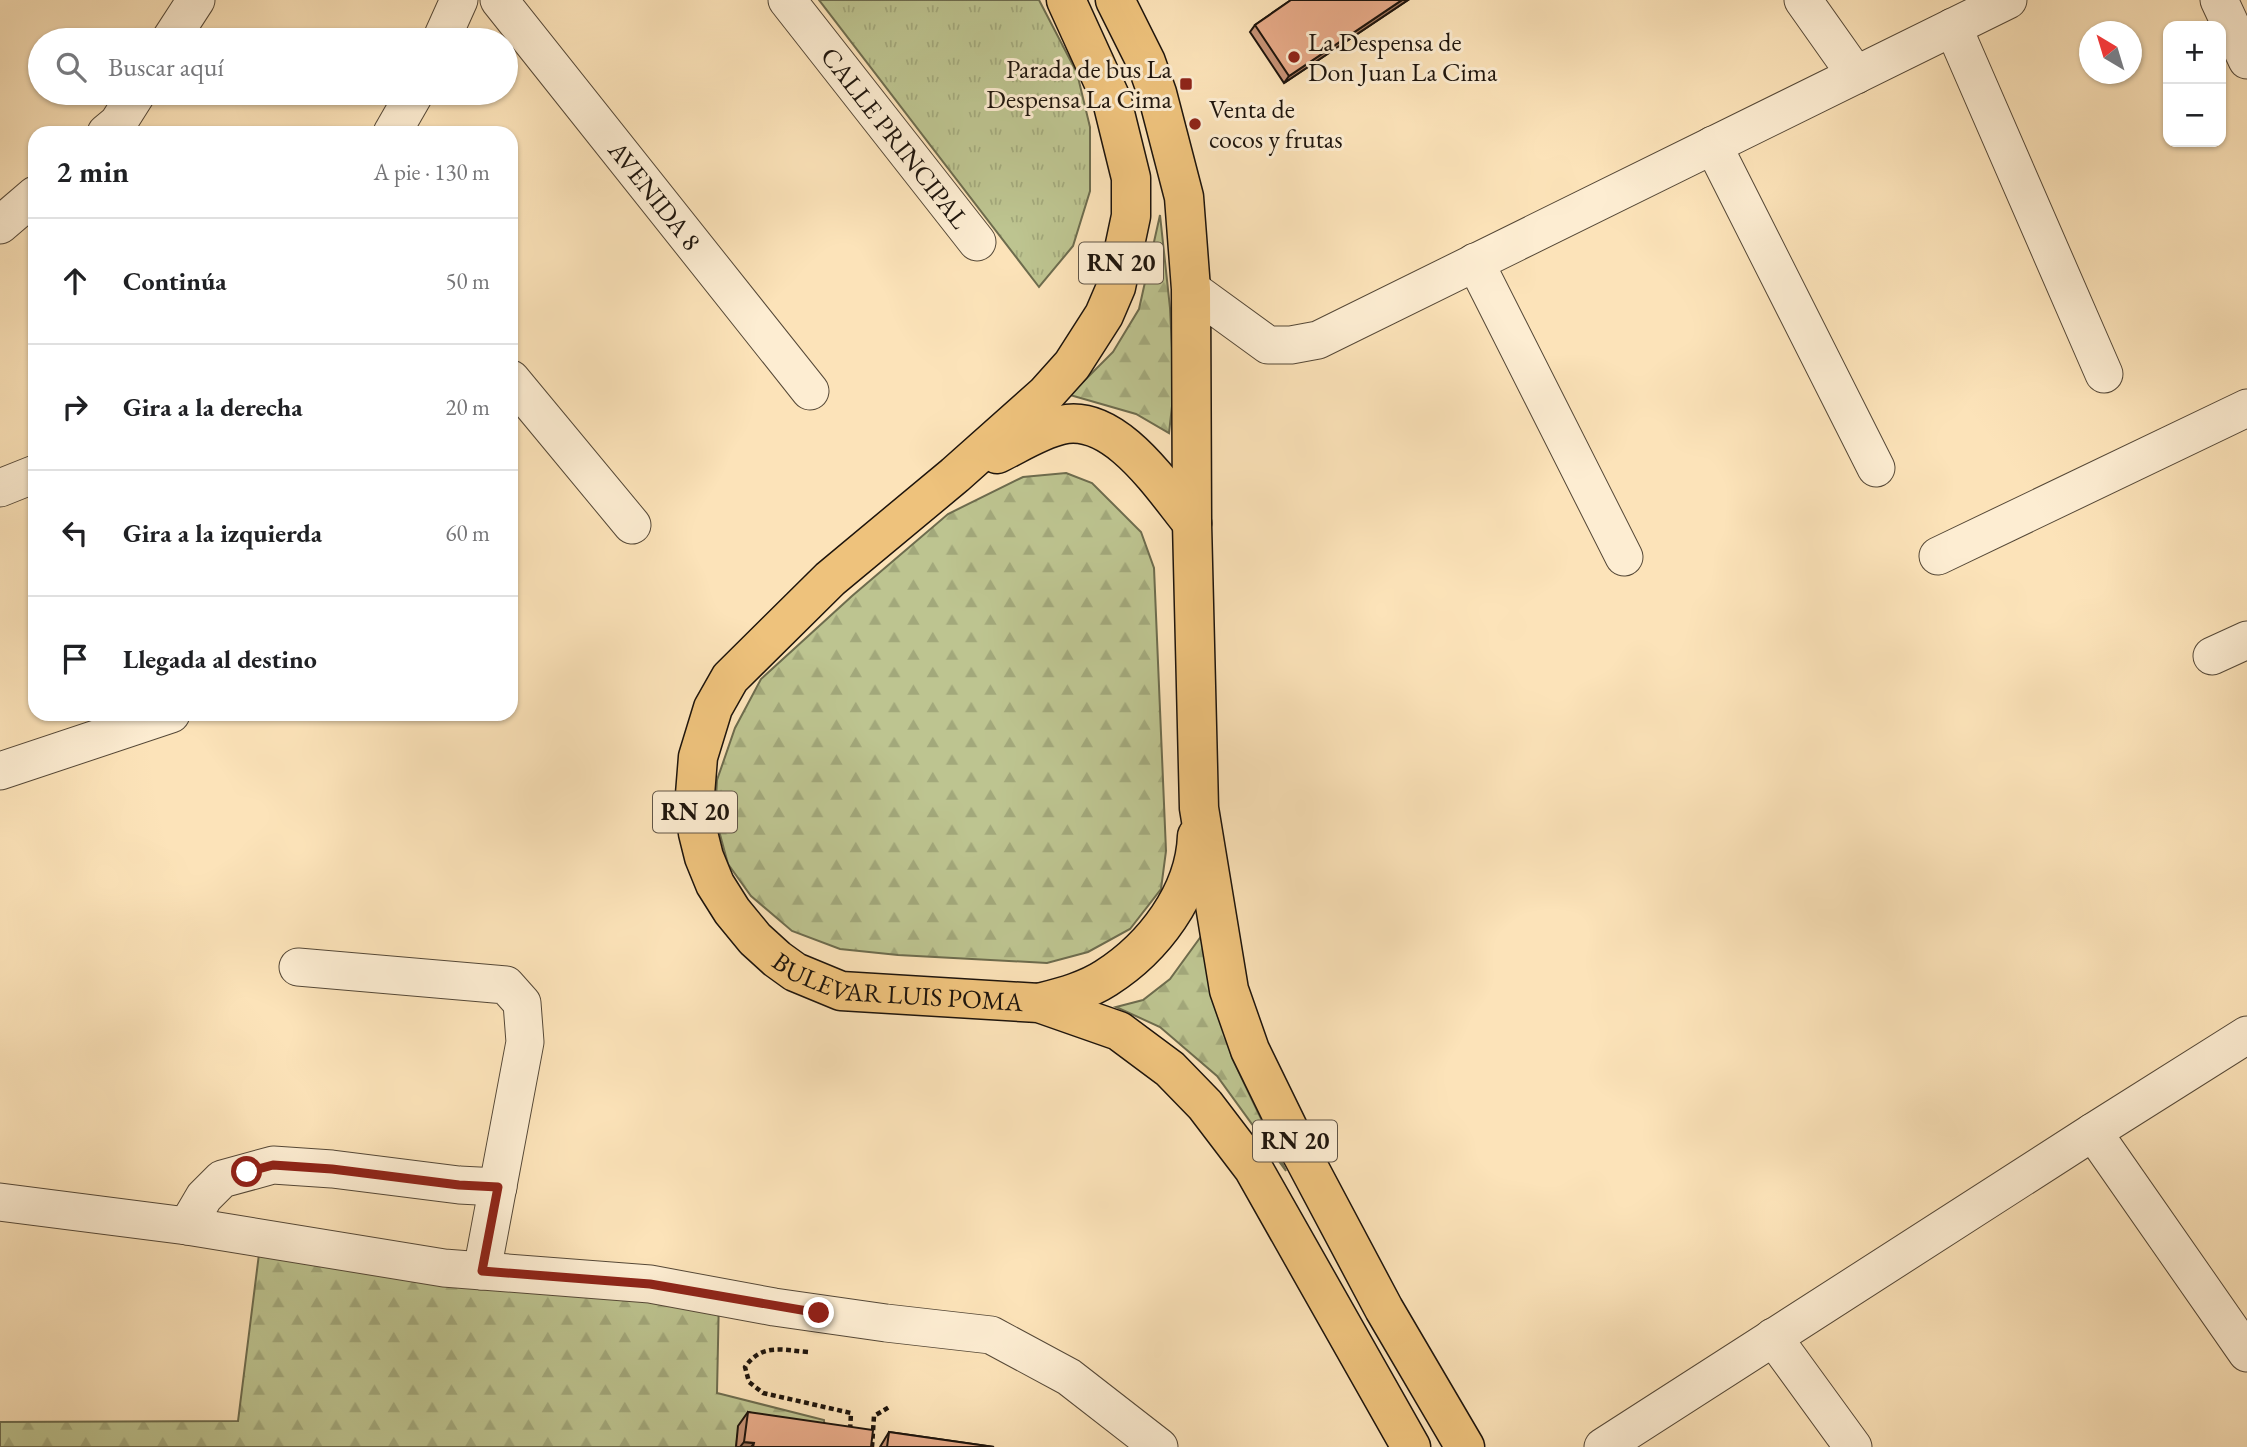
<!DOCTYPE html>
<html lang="es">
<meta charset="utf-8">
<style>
:root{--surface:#fff;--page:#f2f2f2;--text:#202124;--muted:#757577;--line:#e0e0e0}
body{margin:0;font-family:"EB Garamond",serif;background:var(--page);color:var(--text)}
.controls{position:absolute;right:21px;top:21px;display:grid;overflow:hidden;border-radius:14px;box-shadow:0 2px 5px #0004}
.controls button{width:63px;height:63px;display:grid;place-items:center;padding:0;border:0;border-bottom:2px solid var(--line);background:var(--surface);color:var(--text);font:35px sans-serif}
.compass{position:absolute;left:2079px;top:21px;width:63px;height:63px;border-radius:50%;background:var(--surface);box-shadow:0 2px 5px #0004;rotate:322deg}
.stop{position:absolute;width:21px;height:21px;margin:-16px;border:5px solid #8f2418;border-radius:50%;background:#fff}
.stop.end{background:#8f2418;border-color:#fff;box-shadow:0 2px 7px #0008}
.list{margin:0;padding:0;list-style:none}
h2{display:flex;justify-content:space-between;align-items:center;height:91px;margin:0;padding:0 28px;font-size:30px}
h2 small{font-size:23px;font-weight:400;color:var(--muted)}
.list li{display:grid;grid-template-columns:46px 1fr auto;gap:21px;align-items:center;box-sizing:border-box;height:126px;padding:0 28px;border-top:2px solid var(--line)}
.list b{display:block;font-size:26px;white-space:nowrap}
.list em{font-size:23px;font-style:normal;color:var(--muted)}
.icon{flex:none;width:38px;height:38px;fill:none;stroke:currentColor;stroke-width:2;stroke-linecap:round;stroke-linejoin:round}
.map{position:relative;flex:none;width:2247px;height:1447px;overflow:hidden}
.search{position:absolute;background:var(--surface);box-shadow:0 2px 5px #0004;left:28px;top:28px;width:490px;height:77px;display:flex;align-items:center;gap:18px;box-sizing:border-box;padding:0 24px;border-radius:38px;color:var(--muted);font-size:26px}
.panel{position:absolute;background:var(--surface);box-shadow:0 2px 5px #0004;left:28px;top:126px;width:490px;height:595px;border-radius:21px}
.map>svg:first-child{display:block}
.forest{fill:url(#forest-firs);stroke:#6d6c4e;stroke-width:2}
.park{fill:url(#park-tufts);stroke:#6d6c4e;stroke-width:2}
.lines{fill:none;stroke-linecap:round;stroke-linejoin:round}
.street-casing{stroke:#554837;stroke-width:39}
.highway-casing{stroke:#1d140c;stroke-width:41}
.path{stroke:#1d140c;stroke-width:4.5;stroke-dasharray:5 3.5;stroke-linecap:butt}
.street{stroke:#fdedd2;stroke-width:37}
.highway{stroke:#eec27c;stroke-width:38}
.wall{fill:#c89376;stroke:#1d140c;stroke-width:2}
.shaded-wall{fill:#a27860;stroke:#1d140c;stroke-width:2}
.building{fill:#e8ab89;stroke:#1d140c;stroke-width:2}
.route{stroke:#8f2418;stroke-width:9}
.poi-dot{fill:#8f2418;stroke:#fdedd2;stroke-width:2.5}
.labels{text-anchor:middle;stroke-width:6;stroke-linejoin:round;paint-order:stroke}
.shield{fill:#fdedd2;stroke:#605547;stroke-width:2}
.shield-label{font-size:24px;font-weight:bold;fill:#1d140c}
.poi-label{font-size:26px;fill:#1d140c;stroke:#fdedd2;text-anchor:start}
.street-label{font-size:26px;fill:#1d140c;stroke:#fdedd2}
</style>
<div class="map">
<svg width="2247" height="1447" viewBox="0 0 2247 1447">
<defs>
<pattern id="forest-firs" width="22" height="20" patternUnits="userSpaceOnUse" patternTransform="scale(1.75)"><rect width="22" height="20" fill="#bdc490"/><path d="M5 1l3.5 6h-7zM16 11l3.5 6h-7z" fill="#a2a87b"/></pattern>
<pattern id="park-tufts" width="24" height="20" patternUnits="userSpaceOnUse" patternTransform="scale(1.75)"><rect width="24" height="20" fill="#bdc490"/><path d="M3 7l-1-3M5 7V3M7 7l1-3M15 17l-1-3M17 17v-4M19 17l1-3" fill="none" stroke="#a2a87b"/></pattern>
</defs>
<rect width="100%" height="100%" fill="#fce3b9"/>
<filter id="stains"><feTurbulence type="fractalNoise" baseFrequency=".00286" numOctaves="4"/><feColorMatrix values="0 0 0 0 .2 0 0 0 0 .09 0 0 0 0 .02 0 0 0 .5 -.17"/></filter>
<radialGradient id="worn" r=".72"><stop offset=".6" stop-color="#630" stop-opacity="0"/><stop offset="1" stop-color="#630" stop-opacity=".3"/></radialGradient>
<g class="forest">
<polygon points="1160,215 1170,308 1174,388 1169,433 1136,414 1070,395 1113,352 1139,309"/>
<polygon points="1066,473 1092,483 1141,532 1154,568 1166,851 1161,889 1130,929 1088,952 1047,963 898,955 840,949 792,931 751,896 728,864 715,816 717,780 735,728 761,679 852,596 948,514 1023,477"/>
<polygon points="1202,935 1232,1058 1286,1171 1217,1076 1160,1027 1116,1007 1143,1000 1170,979"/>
<polygon points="261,1238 719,1296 717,1393 824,1420 825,1438 739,1426 736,1447 0,1447 0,1422 238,1421"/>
</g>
<polygon class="park" points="819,0 1039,0 1077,73 1090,127 1090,191 1073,246 1039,287"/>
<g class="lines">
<defs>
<g id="street">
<path id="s1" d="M499,0L810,391"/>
<path id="s2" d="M787,0L977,242"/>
<polyline points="1803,0 1856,75"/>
<polyline points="2219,0 2247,60"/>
<polyline points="1953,27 2104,374"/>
<polyline points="170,40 196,0"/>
<polyline points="441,40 459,0"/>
<polyline points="106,133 118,123 137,93"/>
<polyline points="392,133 415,93"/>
<polyline points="1713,145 1876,468"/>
<polyline points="0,225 35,195"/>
<polyline points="1475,262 1624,557"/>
<polyline points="1191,289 1268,345 1291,345 1318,340 2008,0"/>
<polyline points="511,379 632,525"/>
<polyline points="0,488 35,474"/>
<polyline points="1938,556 2247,408"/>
<polyline points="2212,656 2247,640"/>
<polyline points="0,771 171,714"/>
<polyline points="298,967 506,985 522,1003 525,1042 482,1271"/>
<polyline points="2093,1132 2247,1353"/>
<polyline points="0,1202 187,1226 444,1268 650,1284 774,1307 886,1323 991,1335 1069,1377 1159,1447"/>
<polyline points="187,1226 204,1197 222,1179 273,1165 332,1169 459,1185 498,1187"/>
<polyline points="1773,1337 1853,1447"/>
<polyline points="1603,1447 2093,1132 2247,1035"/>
</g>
<g id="highway">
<path id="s3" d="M1066,0L1112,101L1131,178V216L1116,287L1104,315L1072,365L1046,394L955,475L830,579L730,678L713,708L698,757L694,807L698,833L704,857L715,884L732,911L755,939L777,959L795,972L841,991L1039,1003L1119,1031L1170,1069L1205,1105L1253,1168L1411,1447"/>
<polyline points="1115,0 1146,62 1157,93 1184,197 1191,289 1192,523 1199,808 1229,990 1250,1050 1290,1132 1384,1309 1465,1447"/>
<path d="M997,454C1018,444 1039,430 1061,425C1115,412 1163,488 1192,523"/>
<path d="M1039,1003C1062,997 1086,991 1106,978C1153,948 1195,894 1197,836"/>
</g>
</defs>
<use href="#street" class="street-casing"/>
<use href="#highway" class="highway-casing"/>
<g class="path">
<path d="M808,1352C781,1350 762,1343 745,1367L749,1382L763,1393L851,1413L850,1431"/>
<polyline points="872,1447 874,1416 891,1406"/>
</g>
<use href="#street" class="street"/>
<use href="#highway" class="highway"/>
</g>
<g class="wall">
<polygon points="1291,0 1408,0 1284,83 1250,32 1255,25"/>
<polygon points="748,1412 871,1447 736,1447 738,1426"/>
<polygon points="889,1432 994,1447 880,1447"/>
</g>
<g class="shaded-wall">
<polygon points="1402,0 1408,0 1284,83 1289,76"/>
<polygon points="744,1442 754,1443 751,1447 740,1447"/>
</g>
<g class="building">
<polygon points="1291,0 1402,0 1289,76 1255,25"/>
<polygon points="748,1412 873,1430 871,1447 753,1447 754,1443 744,1442"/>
<polygon points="889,1432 994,1447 887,1447"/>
</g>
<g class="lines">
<polyline class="route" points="247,1172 273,1165 332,1169 459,1185 498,1187 482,1271 650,1284 819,1313"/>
</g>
<g class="poi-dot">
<circle cx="1294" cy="57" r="7"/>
<rect x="1179" y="77" width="14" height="14" rx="3.5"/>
<circle cx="1195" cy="124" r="7"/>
</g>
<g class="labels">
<g class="shield">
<rect x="1079" y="242.5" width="84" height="41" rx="5"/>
<rect x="653" y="791.5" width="84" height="41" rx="5"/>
<rect x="1253" y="1120.5" width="84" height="41" rx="5"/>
</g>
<g class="shield-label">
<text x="1121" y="271">RN 20</text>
<text x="695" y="820">RN 20</text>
<text x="1295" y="1149">RN 20</text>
</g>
<g class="poi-label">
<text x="1308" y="51">La Despensa de<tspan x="1308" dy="30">Don Juan La Cima</tspan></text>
<text x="1172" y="78" text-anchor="end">Parada de bus La<tspan x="1172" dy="30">Despensa La Cima</tspan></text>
<text x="1209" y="118">Venta de<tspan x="1209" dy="30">cocos y frutas</tspan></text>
</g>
<g class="street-label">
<text dy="9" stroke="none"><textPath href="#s2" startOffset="175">CALLE PRINCIPAL</textPath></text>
<text dy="9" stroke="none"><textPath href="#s1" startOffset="250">AVENIDA 8</textPath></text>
<text dy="9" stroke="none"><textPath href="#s3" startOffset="1295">BULEVAR LUIS POMA</textPath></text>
</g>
</g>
<rect width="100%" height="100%" filter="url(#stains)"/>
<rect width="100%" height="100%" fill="url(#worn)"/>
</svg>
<div class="controls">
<button>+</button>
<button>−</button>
</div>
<svg class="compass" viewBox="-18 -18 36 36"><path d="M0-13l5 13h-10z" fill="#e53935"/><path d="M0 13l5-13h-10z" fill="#757577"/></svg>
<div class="stop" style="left:247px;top:1172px"></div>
<div class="stop end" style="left:819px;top:1313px"></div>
<div class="search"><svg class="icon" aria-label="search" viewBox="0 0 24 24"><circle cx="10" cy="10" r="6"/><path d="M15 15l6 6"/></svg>Buscar aquí</div>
<section class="panel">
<h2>2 min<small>A pie · 130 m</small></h2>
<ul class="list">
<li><svg class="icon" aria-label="ahead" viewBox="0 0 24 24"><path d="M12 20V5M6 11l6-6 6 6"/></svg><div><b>Continúa</b></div><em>50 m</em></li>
<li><svg class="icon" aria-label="right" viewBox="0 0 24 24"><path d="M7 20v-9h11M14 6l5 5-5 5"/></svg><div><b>Gira a la derecha</b></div><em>20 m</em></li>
<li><svg class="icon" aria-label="left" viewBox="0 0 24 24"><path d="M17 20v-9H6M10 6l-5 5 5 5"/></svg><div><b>Gira a la izquierda</b></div><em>60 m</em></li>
<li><svg class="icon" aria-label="arrive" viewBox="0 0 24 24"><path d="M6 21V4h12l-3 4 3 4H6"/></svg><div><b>Llegada al destino</b></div></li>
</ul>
</section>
</div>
